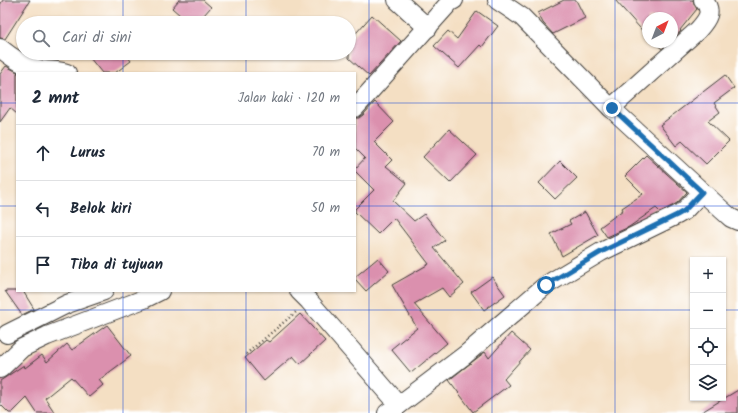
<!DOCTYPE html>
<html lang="id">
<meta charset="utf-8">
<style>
:root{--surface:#fff;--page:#f6f6f7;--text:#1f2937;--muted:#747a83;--line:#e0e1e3}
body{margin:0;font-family:Kalam,sans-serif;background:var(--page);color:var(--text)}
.controls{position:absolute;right:12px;bottom:12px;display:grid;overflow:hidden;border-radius:0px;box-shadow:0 1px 3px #0004}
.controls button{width:36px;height:36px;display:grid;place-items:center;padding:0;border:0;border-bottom:1px solid var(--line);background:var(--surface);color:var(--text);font:20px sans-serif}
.compass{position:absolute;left:642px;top:12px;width:36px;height:36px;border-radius:50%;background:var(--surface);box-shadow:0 1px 3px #0004;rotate:42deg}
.stop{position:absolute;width:12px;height:12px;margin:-9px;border:3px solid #1f6fb2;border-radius:50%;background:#fff}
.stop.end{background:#1f6fb2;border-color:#fff;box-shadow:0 1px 4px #0008}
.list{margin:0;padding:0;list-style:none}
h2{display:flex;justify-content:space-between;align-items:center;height:52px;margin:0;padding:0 16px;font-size:17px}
h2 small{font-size:13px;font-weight:400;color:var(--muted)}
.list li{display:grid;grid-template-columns:26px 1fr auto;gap:12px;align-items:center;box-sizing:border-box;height:56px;padding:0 16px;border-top:1px solid var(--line)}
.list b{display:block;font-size:15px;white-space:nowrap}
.list em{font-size:13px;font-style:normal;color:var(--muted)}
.icon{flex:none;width:22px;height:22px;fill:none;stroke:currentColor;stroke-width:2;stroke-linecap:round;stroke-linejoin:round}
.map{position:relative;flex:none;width:738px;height:413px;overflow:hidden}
.search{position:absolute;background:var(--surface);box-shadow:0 1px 3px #0004;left:16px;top:16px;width:340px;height:44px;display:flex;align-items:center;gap:10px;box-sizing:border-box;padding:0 14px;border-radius:22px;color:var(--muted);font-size:15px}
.panel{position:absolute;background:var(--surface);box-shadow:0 1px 3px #0004;left:16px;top:72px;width:340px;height:220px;border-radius:0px}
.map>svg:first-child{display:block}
.building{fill:#db90ae}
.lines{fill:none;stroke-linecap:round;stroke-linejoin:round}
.minor-casing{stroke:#3c3935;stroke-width:20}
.path{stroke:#3c3935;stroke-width:2.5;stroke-dasharray:1 3;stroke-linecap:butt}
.minor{stroke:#fff;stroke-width:18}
.route{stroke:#1f6fb2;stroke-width:5}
.grid{fill:none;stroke:#1d4ed8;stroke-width:1;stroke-opacity:0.55}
</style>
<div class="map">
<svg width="738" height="413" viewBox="0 0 738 413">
<rect width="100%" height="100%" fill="#fff"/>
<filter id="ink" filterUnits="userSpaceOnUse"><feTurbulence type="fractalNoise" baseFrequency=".025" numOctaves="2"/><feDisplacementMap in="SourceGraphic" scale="8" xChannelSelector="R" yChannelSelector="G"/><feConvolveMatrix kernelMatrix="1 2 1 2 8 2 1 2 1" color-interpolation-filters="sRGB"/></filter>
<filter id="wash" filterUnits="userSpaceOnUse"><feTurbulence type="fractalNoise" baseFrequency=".012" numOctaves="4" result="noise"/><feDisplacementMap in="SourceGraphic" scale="16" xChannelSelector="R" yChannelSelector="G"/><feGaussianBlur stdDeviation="0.9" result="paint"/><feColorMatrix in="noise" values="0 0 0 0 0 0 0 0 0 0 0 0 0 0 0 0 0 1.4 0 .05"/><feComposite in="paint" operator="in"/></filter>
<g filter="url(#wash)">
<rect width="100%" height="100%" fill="#f4dfc3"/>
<g id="blocks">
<g class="building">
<polygon points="3,0 30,0 5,39 0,38 0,5"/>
<polygon points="179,0 203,0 211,7 197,23 189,23 172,8"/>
<polygon points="564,0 576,0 585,18 553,34 543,23 538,13"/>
<polygon points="615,0 693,0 695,6 697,9 680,30 681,31 672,39 672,18 648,18 648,37"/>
<polygon points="477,11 498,26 482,47 480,45 459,68 434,46 448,31 457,39"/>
<polygon points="372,15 401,41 369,76 349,58 349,41"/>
<polygon points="654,42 669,42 662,49"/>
<polygon points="25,53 48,53 42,59"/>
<polygon points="86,53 125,53 131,61 115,73 102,73"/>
<polygon points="6,66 19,73 17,73 17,114 10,108 0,122 0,74"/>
<polygon points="725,75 734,88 714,103 720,112 708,121 729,141 706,164 682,141 676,146 660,125"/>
<polygon points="375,102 394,122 374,142 392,160 386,166 407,183 393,201 414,221 424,214 445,240 434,248 464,284 449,297 442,288 414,304 447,343 411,373 391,349 417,328 392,285 429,264 394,218 378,234 355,212 355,209 374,190 355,171 355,169 365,158 355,148 355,118 359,118 363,115"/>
<polygon points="449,129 477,155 450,183 423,157"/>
<polygon points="646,155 687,192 677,203 672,206 660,212 656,208 629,227 607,237 600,227 623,210 622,208 643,194 625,176"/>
<polygon points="560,161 577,178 555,199 539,183"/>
<polygon points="585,212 598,235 562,256 551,234 571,224 569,221"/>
<polygon points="378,258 389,271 366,291 355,279 355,277"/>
<polygon points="492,277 505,295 484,310 471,292"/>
<polygon points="5,291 23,291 34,309 22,315"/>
<polygon points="300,314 325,341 300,364 293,356 264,381 245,358 266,340 269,342"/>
<polygon points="107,325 131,356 99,380 103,385 89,397 71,377 45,398 55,413 37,413 27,398 12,413 9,413 0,404 0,381 24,365 25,368 42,355 47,362 67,344 72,350"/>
<polygon points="511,333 530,350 504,379 509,385 473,412 449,380 485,352 489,358"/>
<polygon points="738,390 738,413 700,413"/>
</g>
</g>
</g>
<g filter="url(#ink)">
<use href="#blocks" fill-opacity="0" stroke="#3c3935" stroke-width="1"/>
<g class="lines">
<defs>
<g id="minor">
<polyline points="397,0 428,28"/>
<polyline points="497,0 522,17 611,108 722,210 731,218 738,221"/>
<path d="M0,48C11,57 22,65 36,68C46,71 57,70 67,73"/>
<polyline points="355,108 450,2 454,0"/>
<path d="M611,108L698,30C707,20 714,11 703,0"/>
<polyline points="299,291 309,301 399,405 387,413"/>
<polyline points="7,334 67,304 104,291"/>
<polyline points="0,369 22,348 47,336 144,299 160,291"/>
<polyline points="399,405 465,355 546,285 601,252 677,215 684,211 702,192"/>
</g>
</defs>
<use href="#minor" class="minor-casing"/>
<polyline class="path" points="246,354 296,312"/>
<use href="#minor" class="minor"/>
</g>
</g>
<g class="lines" filter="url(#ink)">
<polyline class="route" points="546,285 601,252 677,215 684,211 702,192 612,108"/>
</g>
<path class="grid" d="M123,0V23M246,0V23M369,0V413M492,0V413M615,0V413M123,53V73M246,53V73M0,103H17M355,103H738M0,206H17M355,206H738M123,291V413M246,291V413M0,310H693M723,310H738"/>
</svg>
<div class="controls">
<button>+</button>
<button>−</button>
<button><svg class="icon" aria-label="locate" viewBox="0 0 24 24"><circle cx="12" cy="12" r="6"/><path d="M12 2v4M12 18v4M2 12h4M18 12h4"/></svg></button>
<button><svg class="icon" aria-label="layers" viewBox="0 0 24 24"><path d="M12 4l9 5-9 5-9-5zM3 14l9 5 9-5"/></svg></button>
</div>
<svg class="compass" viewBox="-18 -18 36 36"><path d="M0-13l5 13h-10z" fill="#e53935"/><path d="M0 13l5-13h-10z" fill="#747a83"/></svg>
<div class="stop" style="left:546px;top:285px"></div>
<div class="stop end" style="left:612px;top:108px"></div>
<div class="search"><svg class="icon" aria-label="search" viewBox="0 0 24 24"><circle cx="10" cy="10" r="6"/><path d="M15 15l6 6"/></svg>Cari di sini</div>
<section class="panel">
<h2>2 mnt<small>Jalan kaki · 120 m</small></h2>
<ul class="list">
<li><svg class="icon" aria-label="ahead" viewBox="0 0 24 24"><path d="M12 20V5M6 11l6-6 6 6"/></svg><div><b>Lurus</b></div><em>70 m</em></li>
<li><svg class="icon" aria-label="left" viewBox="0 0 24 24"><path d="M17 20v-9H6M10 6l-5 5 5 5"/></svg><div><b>Belok kiri</b></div><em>50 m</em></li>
<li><svg class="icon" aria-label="arrive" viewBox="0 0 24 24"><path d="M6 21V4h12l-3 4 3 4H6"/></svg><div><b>Tiba di tujuan</b></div></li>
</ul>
</section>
</div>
